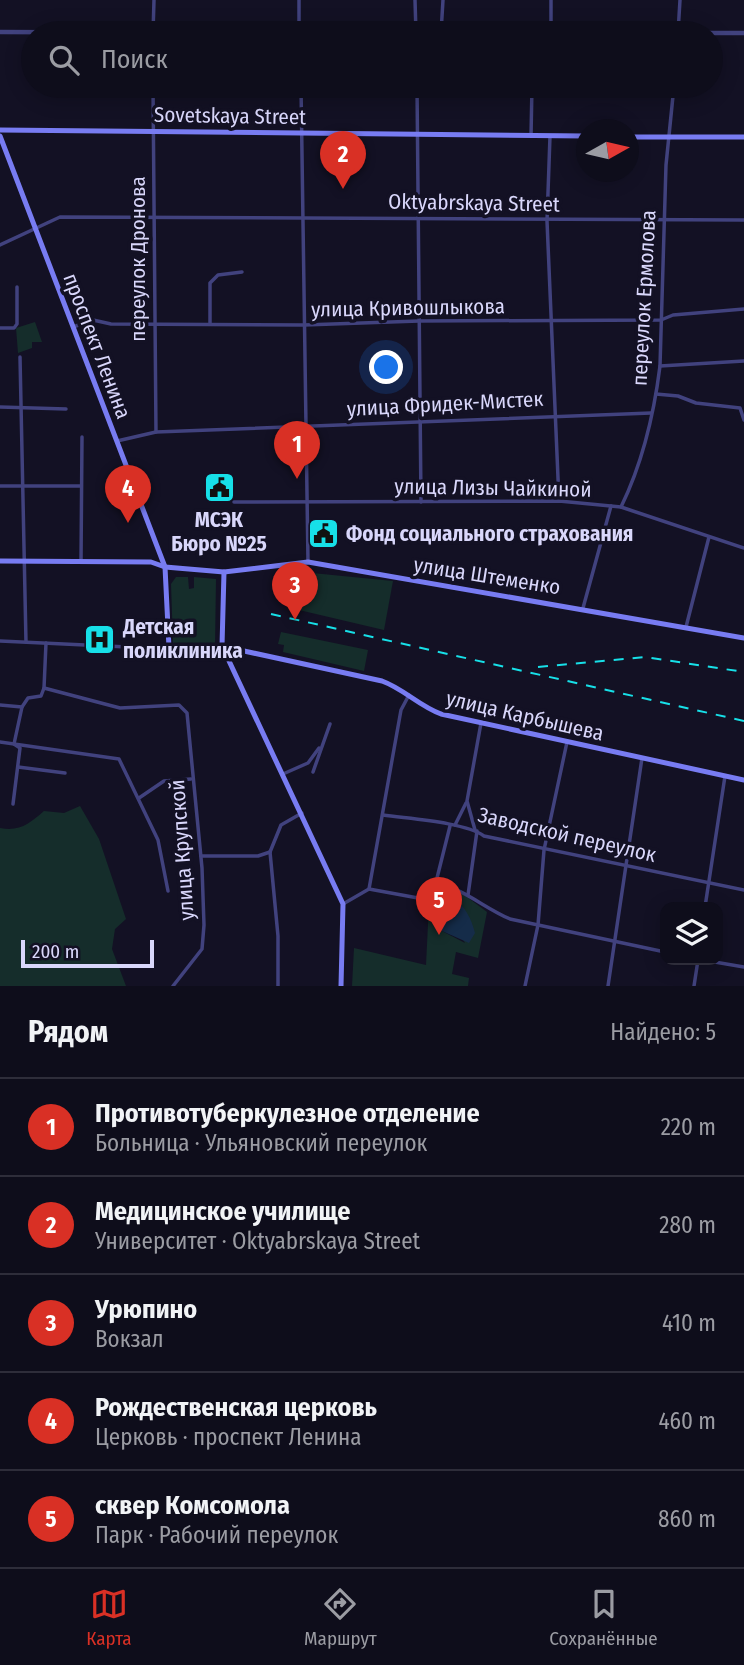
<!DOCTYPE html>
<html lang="ru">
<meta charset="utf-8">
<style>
:root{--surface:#0e0d1b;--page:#1c1b28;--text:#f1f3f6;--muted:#9b9ca3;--line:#2e2d3a;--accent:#d93025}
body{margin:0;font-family:"Fira Sans Condensed",sans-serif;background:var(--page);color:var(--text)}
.controls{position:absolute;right:21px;bottom:21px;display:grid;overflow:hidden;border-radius:14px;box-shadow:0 4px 18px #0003}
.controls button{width:63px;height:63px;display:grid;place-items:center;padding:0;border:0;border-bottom:2px solid var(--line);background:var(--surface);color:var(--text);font:35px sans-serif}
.compass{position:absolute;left:576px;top:119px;width:63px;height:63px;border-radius:50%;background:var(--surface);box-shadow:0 4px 18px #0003;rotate:82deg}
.scale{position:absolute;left:21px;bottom:18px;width:133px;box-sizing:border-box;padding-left:7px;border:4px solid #d9d7fb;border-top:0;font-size:19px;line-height:24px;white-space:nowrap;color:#d9d7fb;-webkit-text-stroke:5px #131124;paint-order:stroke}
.you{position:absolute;left:387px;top:368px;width:24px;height:24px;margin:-18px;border:5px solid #fff;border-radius:50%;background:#1a73e8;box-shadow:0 0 0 10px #1a73e833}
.badge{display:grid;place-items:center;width:46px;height:46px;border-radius:50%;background:var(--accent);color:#fff;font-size:23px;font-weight:700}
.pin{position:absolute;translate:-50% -58px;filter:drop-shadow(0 2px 4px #0008)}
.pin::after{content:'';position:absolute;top:37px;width:24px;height:21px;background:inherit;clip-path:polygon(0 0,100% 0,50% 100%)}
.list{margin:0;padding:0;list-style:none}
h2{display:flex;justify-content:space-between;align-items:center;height:91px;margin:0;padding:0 28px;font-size:30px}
h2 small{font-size:23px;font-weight:400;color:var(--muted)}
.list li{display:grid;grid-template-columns:46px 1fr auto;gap:21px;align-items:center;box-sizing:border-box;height:98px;padding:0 28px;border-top:2px solid var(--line)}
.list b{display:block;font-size:26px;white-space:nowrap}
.list p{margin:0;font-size:23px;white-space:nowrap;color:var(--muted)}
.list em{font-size:23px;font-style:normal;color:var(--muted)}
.icon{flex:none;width:38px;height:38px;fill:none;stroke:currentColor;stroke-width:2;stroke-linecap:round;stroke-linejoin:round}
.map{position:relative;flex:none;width:744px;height:986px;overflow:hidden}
.search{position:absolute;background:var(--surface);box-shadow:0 4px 18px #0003;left:21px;right:21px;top:21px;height:77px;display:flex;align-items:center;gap:18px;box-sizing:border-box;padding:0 24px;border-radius:38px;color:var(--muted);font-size:26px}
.sheet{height:581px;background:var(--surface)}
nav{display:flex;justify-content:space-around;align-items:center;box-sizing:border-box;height:98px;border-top:2px solid var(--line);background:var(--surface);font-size:19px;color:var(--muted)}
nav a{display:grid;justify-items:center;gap:4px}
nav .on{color:var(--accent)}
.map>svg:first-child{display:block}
.green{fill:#152d2b;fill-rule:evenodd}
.water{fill:#152c49}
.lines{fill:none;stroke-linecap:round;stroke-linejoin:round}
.minor{stroke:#41427e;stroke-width:3.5}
.tertiary{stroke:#41427e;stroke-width:4.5}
.secondary{stroke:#787cf2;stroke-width:5}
.rail{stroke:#17e0e8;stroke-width:2;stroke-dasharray:10 9;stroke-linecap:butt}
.labels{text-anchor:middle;stroke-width:7;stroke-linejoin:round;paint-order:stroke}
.street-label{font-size:21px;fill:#d9d7fb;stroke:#131124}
.poi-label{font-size:21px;font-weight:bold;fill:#d9d7fb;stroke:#131124;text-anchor:start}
</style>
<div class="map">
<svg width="744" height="986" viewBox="0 0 744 986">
<rect width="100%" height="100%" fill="#131124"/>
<g class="green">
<polygon points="35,322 42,342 32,342 32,348 18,353 16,328"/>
<polygon points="302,572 393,581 384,630 299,610"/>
<polygon points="176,577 188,577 189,589 194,588 194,577 216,579 215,647 178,647 173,644 171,584"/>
<polygon points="281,632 368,650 364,671 283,652 284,645 278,644"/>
<path d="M80,806L99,839L126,919L115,929L112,949L126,986H0V828C20,832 30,823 44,811L64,813Z"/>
<path d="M439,885L459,891L487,912L478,958L456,952L452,974L469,978L468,986H352L354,948L426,965L429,904ZM439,900L465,943L442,931L436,922Z"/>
</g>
<path class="water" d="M451,897C465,905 471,918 475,933L469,943L442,931L436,922L439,900Z"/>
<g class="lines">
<g class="minor">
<polyline points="415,0 416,33"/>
<polyline points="551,0 551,33"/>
<polyline points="153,33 154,0"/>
<polyline points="299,33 299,0"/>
<polyline points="441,33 443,0"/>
<polyline points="678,33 680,0"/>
<polyline points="153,86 156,432"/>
<polyline points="301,86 308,562"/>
<polyline points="417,86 421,502"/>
<polyline points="531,136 532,86"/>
<polyline points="550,136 547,221 559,501"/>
<polyline points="0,245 60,217 744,220"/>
<polyline points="210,323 210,283 218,275 242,272"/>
<polyline points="73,327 93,320 111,324 304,325 419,321 661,320 673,315 744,309"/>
<polyline points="0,328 14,328 17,324 17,287"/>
<polyline points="20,357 26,642"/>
<polyline points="660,366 744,361"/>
<polyline points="656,394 678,396 696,403 740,408 744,420"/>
<polyline points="0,407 66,409"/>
<polyline points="117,441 156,432 651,413"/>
<polyline points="0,486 81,486"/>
<polyline points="234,502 559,501 621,507 744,548"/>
<path d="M621,507C642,464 654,414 660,366L666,165L674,86"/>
<polyline points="81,562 82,437"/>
<polyline points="583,608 611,506"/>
<polyline points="686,627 709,537"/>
<polyline points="0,641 170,649"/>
<polyline points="44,688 46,643"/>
<polyline points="0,705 22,707 28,698 41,696 44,688 120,708 179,705 187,713 202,868 204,925 202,949 173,986"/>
<polyline points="0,742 119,759 158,840 168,891"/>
<polyline points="18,767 65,773"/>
<polyline points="313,772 330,724"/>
<polyline points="283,774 308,763 319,748"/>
<polyline points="139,798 164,781 191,779"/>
<polyline points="13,804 20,748 14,744 22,707"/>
<path d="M383,815C410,819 464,822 484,836L744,890"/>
<polyline points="455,825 466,803"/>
<polyline points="475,830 467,801 481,723"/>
<polyline points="270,852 278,936 278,986"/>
<polyline points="270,852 281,825 302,813"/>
<polyline points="201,856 258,856 270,852"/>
<polyline points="436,882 450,826"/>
<path d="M369,889L429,900L435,883C463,888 484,908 510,919L665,952"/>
<polyline points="468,895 477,831"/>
<polyline points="343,904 369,889 401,710 409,695"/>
<polyline points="705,907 725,776"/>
<polyline points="703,960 744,967"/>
<polyline points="525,986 538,925 544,850 567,742"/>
<polyline points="608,986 642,758"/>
<polyline points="694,986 698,960"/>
</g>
<g class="tertiary">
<polyline points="0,32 239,33"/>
<polyline points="569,33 744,33"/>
</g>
<g class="secondary">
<polyline points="0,130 586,136"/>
<path d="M0,136L165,567L169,648L244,651L382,681C404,689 419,706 441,714L744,780"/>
<polyline points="628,137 744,137"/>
<polyline points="0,561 151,562 165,567 224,572 308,562 744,638"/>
<polyline points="224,572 222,646 343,904 341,986"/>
</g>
<g class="rail">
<polyline points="271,614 744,721"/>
<polyline points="538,667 645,657 744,672"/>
</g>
</g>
<defs>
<symbol id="civic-square" viewBox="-11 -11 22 22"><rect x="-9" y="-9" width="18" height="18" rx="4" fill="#17e0e8" stroke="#131124"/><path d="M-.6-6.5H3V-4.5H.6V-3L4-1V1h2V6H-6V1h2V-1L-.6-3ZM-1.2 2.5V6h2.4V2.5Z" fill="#111"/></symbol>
<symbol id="hospital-square" viewBox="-11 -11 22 22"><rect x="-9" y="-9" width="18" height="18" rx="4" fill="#17e0e8" stroke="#131124"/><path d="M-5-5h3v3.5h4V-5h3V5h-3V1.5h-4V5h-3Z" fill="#111"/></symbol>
</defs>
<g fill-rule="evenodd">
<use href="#civic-square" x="202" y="470" width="35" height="35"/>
<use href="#civic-square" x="306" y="516" width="35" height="35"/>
<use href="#hospital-square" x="82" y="622" width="35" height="35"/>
</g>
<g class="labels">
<g class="street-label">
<text transform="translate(230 116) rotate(1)" y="7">Sovetskaya Street</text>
<text transform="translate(474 203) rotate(1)" y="7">Oktyabrskaya Street</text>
<text transform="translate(138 259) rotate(-90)" y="7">переулок Дронова</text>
<text transform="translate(644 298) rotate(-87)" y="7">переулок Ермолова</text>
<text transform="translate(408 308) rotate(-1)" y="7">улица Кривошлыкова</text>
<text transform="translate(97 346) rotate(69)" y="7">проспект Ленина</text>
<text transform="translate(445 404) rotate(-3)" y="7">улица Фридек-Мистек</text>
<text transform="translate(493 488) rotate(1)" y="7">улица Лизы Чайкиной</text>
<text transform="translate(487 576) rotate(9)" y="7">улица Штеменко</text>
<text transform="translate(525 716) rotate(13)" y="7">улица Карбышева</text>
<text transform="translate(567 835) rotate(13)" y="7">Заводской переулок</text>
<text transform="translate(182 850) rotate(-94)" y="7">улица Крупской</text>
</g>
<g class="poi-label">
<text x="219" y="527" text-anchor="middle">МСЭК<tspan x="219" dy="24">Бюро №25</tspan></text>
<text x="346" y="541">Фонд социального страхования</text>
<text x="123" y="634">Детская<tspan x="123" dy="24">поликлиника</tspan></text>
</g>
</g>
</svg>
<div class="controls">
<button><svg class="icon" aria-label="layers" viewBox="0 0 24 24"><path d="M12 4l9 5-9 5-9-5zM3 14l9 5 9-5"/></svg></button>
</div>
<svg class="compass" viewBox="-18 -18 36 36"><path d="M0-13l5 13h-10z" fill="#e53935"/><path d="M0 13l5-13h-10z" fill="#9b9ca3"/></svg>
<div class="scale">200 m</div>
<div class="you"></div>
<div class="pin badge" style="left:297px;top:479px">1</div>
<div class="pin badge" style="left:343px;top:189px">2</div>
<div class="pin badge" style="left:295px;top:620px">3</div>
<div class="pin badge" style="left:128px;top:523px">4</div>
<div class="pin badge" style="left:439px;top:935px">5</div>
<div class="search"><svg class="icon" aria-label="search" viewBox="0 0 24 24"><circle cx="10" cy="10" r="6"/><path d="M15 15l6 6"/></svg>Поиск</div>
</div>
<section class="sheet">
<h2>Рядом<small>Найдено: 5</small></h2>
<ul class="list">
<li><span class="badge">1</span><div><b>Противотуберкулезное отделение</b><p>Больница · Ульяновский переулок</p></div><em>220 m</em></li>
<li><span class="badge">2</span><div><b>Медицинское училище</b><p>Университет · Oktyabrskaya Street</p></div><em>280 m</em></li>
<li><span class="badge">3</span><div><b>Урюпино</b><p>Вокзал</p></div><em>410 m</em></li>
<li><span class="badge">4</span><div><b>Рождественская церковь</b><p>Церковь · проспект Ленина</p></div><em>460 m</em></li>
<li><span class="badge">5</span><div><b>сквер Комсомола</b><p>Парк · Рабочий переулок</p></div><em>860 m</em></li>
</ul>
</section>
<nav>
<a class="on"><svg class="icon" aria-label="map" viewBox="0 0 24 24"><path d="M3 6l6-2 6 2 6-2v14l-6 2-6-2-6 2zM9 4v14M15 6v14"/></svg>Карта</a>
<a><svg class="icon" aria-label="directions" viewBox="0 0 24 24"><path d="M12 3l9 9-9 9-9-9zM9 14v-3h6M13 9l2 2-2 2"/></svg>Маршрут</a>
<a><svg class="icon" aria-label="saved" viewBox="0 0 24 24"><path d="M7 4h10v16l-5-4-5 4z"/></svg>Сохранённые</a>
</nav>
